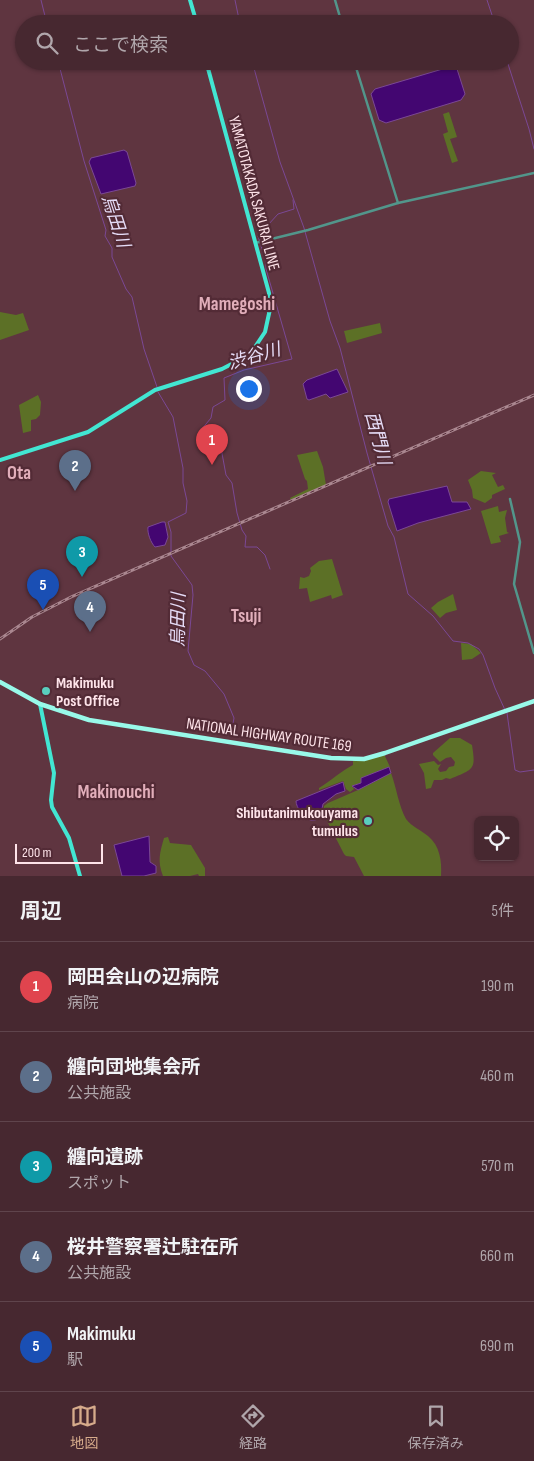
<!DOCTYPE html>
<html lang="ja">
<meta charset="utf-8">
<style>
:root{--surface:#472830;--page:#51343c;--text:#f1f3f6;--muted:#b0a6ab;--line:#5f444c;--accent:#d6ab8b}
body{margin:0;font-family:"Sofia Sans Condensed","Noto Sans JP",sans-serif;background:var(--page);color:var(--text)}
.controls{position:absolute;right:15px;bottom:15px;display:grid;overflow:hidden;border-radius:8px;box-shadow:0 1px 4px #0004}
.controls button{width:45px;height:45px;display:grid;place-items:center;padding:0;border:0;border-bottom:1px solid var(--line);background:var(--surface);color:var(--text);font:25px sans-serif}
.scale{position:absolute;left:15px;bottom:12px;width:88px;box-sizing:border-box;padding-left:5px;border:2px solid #fee3e9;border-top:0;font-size:14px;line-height:18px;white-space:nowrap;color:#fee3e9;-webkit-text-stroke:4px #532b36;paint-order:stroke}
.you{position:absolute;left:248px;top:388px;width:18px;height:18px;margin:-12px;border:4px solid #fff;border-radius:50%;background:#1a73e8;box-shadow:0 0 0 8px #1a73e833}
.badge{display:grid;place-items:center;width:32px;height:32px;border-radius:50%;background:var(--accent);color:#fff;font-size:16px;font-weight:700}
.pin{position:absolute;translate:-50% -41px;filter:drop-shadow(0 1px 2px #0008)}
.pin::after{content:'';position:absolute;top:26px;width:18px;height:15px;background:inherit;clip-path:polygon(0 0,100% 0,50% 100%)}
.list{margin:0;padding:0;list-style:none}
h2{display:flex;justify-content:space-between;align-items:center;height:65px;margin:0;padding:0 20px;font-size:21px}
h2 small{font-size:16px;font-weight:400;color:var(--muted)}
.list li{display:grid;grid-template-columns:32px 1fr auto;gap:15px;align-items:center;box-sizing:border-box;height:90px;padding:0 20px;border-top:1px solid var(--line)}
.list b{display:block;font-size:19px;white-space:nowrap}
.list p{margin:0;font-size:16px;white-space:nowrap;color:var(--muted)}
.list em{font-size:16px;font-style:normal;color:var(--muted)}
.icon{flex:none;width:28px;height:28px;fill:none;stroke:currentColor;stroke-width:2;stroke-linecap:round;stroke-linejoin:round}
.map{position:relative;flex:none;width:534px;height:876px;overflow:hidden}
.search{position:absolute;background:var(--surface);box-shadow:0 1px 4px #0004;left:15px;right:15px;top:15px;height:55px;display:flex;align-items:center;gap:12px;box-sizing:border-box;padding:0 18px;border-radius:28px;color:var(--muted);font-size:19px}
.sheet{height:515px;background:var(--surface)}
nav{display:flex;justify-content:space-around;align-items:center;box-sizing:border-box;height:70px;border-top:1px solid var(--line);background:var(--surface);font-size:14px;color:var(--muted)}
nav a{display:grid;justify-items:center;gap:2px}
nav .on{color:var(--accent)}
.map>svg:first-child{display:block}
.green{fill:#5c7026}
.water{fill:#430671;stroke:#7b4895}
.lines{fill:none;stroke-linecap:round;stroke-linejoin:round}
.stream{stroke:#7b4895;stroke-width:1}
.minor{stroke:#52968b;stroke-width:2.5}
.major{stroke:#42e6d2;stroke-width:4}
.highway{stroke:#98f9e9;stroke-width:4.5}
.rail-casing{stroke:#aa8790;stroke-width:3}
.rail{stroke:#532b36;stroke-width:1;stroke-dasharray:4;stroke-linecap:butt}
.poi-dot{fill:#59cebe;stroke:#532b36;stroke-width:2}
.labels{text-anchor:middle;stroke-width:4.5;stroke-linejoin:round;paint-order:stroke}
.street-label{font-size:16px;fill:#fee3e9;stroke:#532b36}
.poi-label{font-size:16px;font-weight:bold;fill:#fee3e9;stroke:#532b36;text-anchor:start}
.water-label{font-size:18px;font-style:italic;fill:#e6dcf7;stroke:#532b36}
.quarter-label{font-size:19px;font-weight:bold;fill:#e1aeba;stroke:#532b36}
</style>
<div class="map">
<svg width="534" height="876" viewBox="0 0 534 876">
<rect width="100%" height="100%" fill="#5f3540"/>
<g class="green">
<polygon points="449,112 457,137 450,139 458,161 452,163 443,134 448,132 443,114"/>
<polygon points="0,312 16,315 23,313 29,330 0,340"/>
<polygon points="380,323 382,333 347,343 344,331"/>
<polygon points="38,395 41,402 40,415 36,419 31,420 31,431 23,433 19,405"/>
<polygon points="317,451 323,467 326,485 291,500 290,498 308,489 307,481 305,479 297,455"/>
<polygon points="481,471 496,473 492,475 498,487 503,485 505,489 492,495 492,498 485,503 473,498 472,490 468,480"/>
<polygon points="498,506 499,512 507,510 505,518 507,532 509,533 499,536 501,542 491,544 481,511"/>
<polygon points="332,559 343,595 332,599 331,595 310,602 307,588 299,589 300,577 304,578 309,576 311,571 310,568 319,561"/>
<polygon points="453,594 457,610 446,613 440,618 431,608 438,602"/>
<polygon points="461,643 471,644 481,653 472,659 462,660"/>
<path d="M450,738H460L472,745C476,770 474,769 450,779L446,778L442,780H434L431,788L426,789L424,773L419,764L434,761L438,765L441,764L438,769L440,772L446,771L449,767L454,766L455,762L451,757L446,758L440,762L433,755V753Z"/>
<path d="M384,754L390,767L361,778V783L352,786L354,789L350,792L346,789L343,781L319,790V788C329,782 344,769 353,765V761Z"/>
<path d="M391,773C396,786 399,807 406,819C412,827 421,830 428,836C440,846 442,861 441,876H364L354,857L346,856L344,854L324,815V806L328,803L358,790Z"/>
<path d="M168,837L170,843L191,845L205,868V876H199L198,874L190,876H163C157,861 160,852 164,838Z"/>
</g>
<g class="water">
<polygon points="446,68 457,69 465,94 461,100 386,123 379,120 371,94 375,89"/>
<polygon points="124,150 127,152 136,183 135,186 101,194 89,162 91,158"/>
<polygon points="337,369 348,392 330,398 326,394 309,400 307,399 303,384 307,380"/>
<polygon points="447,486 452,502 467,502 471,509 418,523 397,531 388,502 389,499"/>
<path d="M162,522H165L168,537L165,545L155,547C151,543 147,533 148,527Z"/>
<polygon points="389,767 391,773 358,790 352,786 361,783 361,778"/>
<path d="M343,782L345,791L336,794L323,804L320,818C317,819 314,821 311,820C304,820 296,807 296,801Z"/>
<polygon points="149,836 150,862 156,866 156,873 144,876 122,876 114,845"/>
</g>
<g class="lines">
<g class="stream">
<polyline points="41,0 47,24"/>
<polyline points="235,0 240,24"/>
<polyline points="487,0 495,24"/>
<polyline points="58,61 84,161 106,230 105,236 112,248 112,257 126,289 132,297 144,349 157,387"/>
<polyline points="252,61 280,162 304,228 330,321 340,348 367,453 388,526 394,537 408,594 433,616 453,641 468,643 479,649 483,655 495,688 505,710"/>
<polyline points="507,61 529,129 534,149"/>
<polyline points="158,392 173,417 183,468 183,483 187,501 186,513 168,522 171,532 171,556 192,585 193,595 188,651 194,665 205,671 224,694 234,718 231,735"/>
<polyline points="270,569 265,555 257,547 245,547 246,536 242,530 237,513 232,483 226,475 221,448 200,449 201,430 211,418 213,407 225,400 224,378 244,370 292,359 266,269 266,262 258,236 278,214 294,209 293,200"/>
<polyline points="507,713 515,770 520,772 534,770"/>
</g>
<g class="minor">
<polyline points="335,0 342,24"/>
<polyline points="354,61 398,203"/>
<polyline points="255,243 308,230 398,203 534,173"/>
<polyline points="510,499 520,542 514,584 534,653"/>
</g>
<g class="major">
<polyline points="190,0 197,24"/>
<polyline points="0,460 88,432 155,390 222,369 245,357 253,350 265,332 270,309 269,293 206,61"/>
<polyline points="40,704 54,773 51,800 52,807 69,838 80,876"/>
</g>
<polyline class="highway" points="0,682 40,704 89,720 331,758 364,759 385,753 534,701"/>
<defs>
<polyline id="rail" points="0,639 32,617 73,596 534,395"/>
</defs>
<use href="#rail" class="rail-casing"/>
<use href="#rail" class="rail"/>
</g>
<g class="poi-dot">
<circle cx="46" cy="691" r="5"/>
<circle cx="368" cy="821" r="5"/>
</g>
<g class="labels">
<g class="street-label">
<text transform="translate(255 193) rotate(75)" y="6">YAMATOTAKADA SAKURAI LINE</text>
<text transform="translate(269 734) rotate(8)" y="6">NATIONAL HIGHWAY ROUTE 169</text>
</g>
<g class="poi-label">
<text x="56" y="688">Makimuku<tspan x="56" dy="18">Post Office</tspan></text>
<text x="358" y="818" text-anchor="end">Shibutanimukouyama<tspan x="358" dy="18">tumulus</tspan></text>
</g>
<g class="water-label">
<text transform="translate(116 221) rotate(72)" y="6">烏田川</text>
<text transform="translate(254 356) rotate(-16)" y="6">渋谷川</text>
<text transform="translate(378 438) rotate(75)" y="6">西門川</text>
<text transform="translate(178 620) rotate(-89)" y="6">烏田川</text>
</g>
<g class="quarter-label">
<text x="237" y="310">Mamegoshi</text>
<text x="19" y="479">Ota</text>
<text x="246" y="622">Tsuji</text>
<text x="116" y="798">Makinouchi</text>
</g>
</g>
</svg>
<div class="controls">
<button><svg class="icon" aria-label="locate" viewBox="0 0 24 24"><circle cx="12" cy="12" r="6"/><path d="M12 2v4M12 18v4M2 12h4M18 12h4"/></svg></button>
</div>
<div class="scale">200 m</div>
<div class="you"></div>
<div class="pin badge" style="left:212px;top:465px;background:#e0444e">1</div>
<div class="pin badge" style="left:75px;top:491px;background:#5c6f8a">2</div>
<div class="pin badge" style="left:82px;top:577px;background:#0f9aa8">3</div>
<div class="pin badge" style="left:90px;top:632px;background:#5c6f8a">4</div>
<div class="pin badge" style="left:43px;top:610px;background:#1a4fb4">5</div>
<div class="search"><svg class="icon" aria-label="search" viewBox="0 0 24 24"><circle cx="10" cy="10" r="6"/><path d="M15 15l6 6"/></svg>ここで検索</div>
</div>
<section class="sheet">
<h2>周辺<small>5件</small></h2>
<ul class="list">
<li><span class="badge" style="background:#e0444e">1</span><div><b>岡田会山の辺病院</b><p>病院</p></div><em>190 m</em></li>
<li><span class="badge" style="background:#5c6f8a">2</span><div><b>纏向団地集会所</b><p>公共施設</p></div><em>460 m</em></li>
<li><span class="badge" style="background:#0f9aa8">3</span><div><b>纏向遺跡</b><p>スポット</p></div><em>570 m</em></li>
<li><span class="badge" style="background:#5c6f8a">4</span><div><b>桜井警察署辻駐在所</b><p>公共施設</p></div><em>660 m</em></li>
<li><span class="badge" style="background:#1a4fb4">5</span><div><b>Makimuku</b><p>駅</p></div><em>690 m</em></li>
</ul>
</section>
<nav>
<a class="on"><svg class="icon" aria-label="map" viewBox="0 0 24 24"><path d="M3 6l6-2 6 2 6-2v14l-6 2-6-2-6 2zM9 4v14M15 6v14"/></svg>地図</a>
<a><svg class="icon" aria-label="directions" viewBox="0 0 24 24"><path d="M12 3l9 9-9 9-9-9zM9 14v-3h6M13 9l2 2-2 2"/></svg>経路</a>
<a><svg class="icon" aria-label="saved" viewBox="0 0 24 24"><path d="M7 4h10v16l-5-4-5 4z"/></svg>保存済み</a>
</nav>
